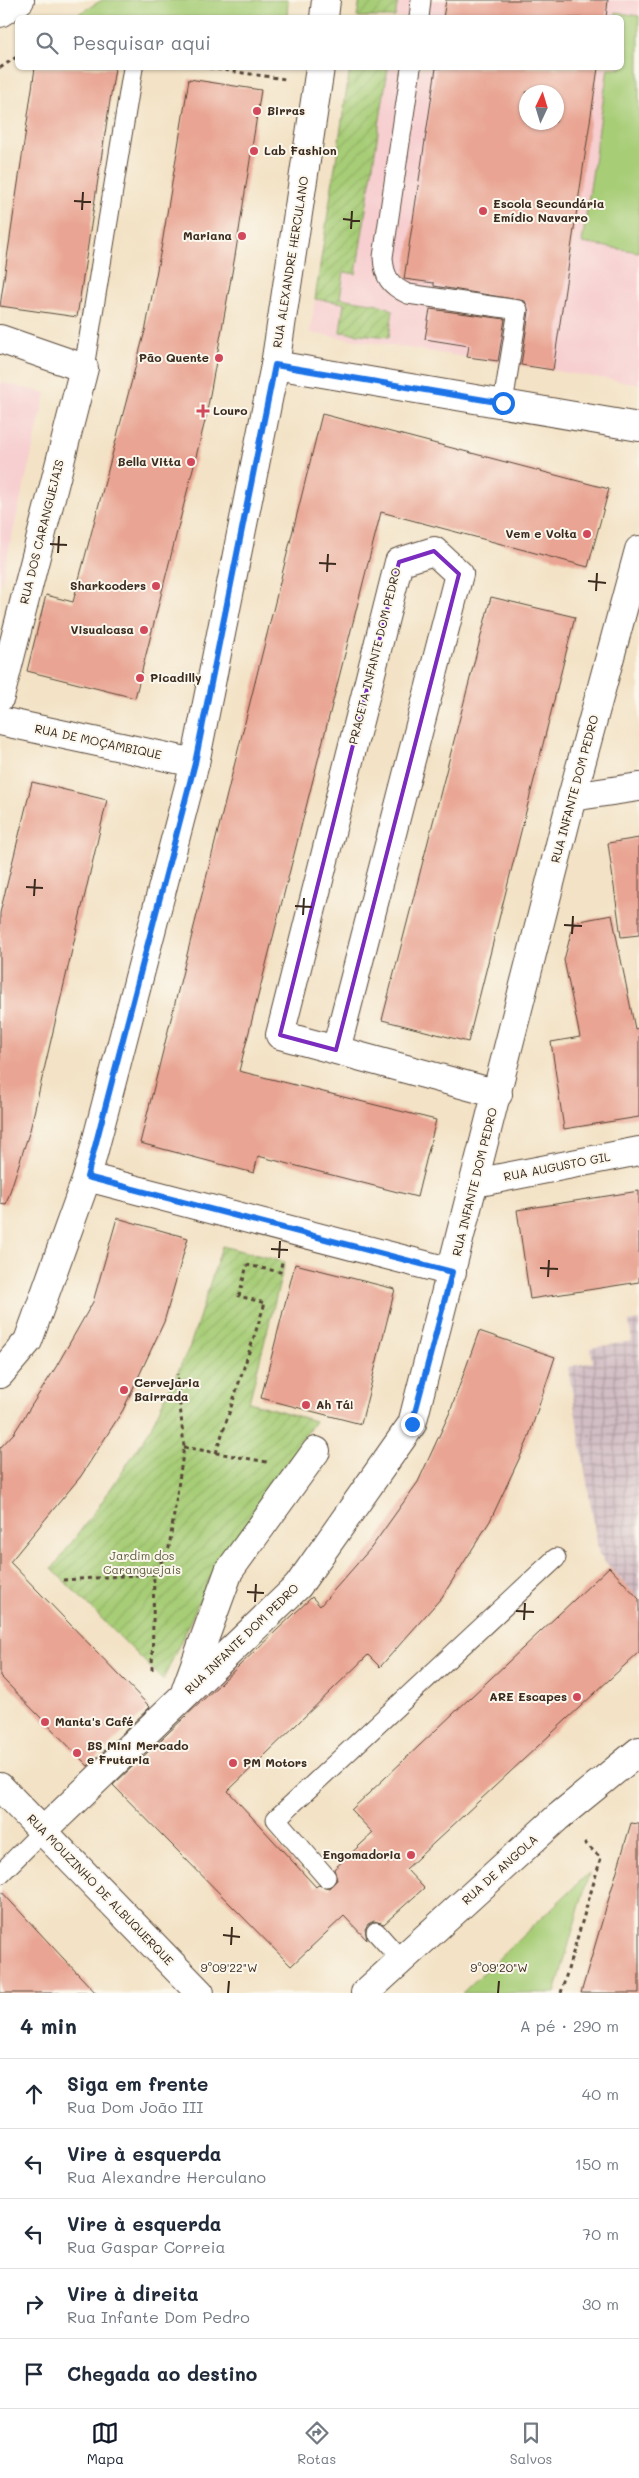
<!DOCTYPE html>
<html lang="pt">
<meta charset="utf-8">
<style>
:root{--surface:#fff;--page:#f6f6f7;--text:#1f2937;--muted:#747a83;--line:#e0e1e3;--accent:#111827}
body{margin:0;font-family:Mali,sans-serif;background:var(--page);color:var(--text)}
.compass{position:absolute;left:519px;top:85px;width:45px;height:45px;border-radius:50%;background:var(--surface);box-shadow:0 1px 4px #0004;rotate:4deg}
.stop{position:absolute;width:15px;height:15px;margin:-11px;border:4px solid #1a73e8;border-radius:50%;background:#fff}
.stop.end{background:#1a73e8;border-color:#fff;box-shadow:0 1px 5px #0008}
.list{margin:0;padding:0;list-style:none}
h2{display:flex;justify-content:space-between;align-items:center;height:65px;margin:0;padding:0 20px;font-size:21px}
h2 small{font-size:16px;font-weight:400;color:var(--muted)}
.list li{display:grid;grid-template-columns:32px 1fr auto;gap:15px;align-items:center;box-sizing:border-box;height:70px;padding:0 20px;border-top:1px solid var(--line)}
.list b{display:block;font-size:19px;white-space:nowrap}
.list p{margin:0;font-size:16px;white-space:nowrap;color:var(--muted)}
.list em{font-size:16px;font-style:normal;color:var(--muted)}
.icon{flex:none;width:28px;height:28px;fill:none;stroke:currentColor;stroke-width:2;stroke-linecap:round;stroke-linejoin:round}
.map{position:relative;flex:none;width:639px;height:1993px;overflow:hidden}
.search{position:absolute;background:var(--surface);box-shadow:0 1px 4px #0004;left:15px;right:15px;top:15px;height:55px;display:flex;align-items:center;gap:12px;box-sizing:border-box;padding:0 18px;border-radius:8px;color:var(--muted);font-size:19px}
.sheet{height:415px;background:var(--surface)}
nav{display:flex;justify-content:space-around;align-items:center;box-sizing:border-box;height:70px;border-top:1px solid var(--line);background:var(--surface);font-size:14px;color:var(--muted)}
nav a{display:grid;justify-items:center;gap:2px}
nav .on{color:var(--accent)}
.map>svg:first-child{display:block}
.built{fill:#f7cfd0;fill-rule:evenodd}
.industrial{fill:url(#industrial-grid)}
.grass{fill:#a7cd77;stroke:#717c4a}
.garden{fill:url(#garden-furrows);stroke:#717c4a}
.building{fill:#e9a493;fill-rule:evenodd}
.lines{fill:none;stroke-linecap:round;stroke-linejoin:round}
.lane-casing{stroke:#574637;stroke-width:21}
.street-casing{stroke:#574637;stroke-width:30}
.secondary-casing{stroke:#574637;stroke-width:30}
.path{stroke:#574637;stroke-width:3;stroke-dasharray:4 4;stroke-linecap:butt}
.lane{stroke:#fff;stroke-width:19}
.street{stroke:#fff;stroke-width:28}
.secondary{stroke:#fff;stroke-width:28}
.route{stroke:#1a73e8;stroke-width:6}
.marked{fill:none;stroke:#7b2cbf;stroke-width:4;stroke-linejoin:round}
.ticks{fill:none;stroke:#3b2a1e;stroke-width:2}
.poi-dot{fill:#d1495b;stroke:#fbf7ec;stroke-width:2}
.labels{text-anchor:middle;stroke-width:4;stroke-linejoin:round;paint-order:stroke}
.poi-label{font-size:12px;font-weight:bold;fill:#3b2a1e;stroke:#fbf7ec;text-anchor:start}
.street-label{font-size:12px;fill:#3b2a1e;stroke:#fbf7ec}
.park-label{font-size:12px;fill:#5b5b39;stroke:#fbf7ec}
.ticks-label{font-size:12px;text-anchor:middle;fill:#3b2a1e;stroke:#fbf7ec;stroke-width:4;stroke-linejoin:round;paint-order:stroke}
</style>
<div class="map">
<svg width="639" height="1993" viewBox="0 0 639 1993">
<defs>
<pattern id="industrial-grid" width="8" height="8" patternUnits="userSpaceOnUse" patternTransform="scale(1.25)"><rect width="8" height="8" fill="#d2bdc5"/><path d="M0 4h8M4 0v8" fill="none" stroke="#ac9a9f"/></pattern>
<pattern id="garden-furrows" width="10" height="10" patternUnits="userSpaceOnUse" patternTransform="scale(1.25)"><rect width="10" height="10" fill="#a7cd77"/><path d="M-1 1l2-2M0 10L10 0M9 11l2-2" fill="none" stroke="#91b066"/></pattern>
</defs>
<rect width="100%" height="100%" fill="#fbf7ec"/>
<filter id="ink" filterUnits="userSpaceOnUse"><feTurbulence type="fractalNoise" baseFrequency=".02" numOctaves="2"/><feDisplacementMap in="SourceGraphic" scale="10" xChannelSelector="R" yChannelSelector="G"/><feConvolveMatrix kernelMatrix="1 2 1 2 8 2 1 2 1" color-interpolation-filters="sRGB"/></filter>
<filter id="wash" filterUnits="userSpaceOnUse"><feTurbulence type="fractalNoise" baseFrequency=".0096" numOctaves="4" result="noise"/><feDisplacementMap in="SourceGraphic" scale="20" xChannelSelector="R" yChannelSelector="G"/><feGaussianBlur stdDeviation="1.12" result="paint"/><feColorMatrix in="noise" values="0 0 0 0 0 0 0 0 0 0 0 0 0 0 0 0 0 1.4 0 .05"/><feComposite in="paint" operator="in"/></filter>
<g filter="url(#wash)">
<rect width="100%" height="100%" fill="#f3e2c5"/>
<g class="built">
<path d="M360,0H639V384L310,333L349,68H622V18L357,17ZM526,92H556V122H526Z"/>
<polygon points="0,382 46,393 0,587"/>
</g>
<polygon class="industrial" points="639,1320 639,1599 599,1555 568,1367 593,1362 591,1348 632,1341 629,1322"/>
<g class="grass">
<polygon points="102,0 288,0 287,18 73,17"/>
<polygon points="616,12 639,16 639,252 582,243 608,68 622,68 622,18 616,17"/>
<polygon points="589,1873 555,1993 462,1993"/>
</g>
<g class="garden">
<polygon points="360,0 398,0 395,17 357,17"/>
<polygon points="350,68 388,68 356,274 344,272 340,298 378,304 393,310 389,337 340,332 344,303 315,299"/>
<polygon points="222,1246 285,1262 249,1402 315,1421 211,1576 163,1680 52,1569 101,1503 148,1433 190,1346"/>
</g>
<g id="blocks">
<g class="building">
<polygon points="446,0 608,0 606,18 443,18"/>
<polygon points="35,68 115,68 77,317 0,306"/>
<path d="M436,68H598L553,370L521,365L529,312L525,301L434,286V283L404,279ZM526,92H556V122H526Z"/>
<polygon points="189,79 261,90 235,256 206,417 135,698 27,671 46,595 73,602 146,327 162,244"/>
<polygon points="430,309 505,319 498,361 467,357 469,346 425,339"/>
<polygon points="322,414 609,489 588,567 381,512 239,1071 436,1120 417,1197 258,1156 254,1173 140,1143"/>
<polygon points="491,597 575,617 468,1042 382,1020"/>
<polygon points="32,782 107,800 30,1130 6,1204 0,1203 0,913"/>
<polygon points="639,838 639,935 621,937 608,843"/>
<polygon points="612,915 635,1029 639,1028 639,1117 564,1129 551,1042 580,1037 564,960 574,922"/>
<polygon points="639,1191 639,1282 530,1299 517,1210"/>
<polygon points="117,1218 188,1238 164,1322 123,1410 81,1476 10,1562 150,1707 88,1766 0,1676 0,1448 14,1433 56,1367 93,1302"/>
<polygon points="295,1264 395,1289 361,1424 261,1398"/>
<polygon points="479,1331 555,1357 527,1442 490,1521 442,1597 380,1667 368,1655 228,1791 316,1887 318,1885 329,1888 337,1880 334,1869 373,1833 351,1810 609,1567 639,1599 639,1652 406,1869 424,1888 384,1924 374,1921 368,1924 365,1929 367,1940 344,1916 291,1966 113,1785 312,1597 320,1606 371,1548 418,1482 450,1412"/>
<polygon points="631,1823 639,1824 639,1993 581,1993"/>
<polygon points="0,1890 63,1958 96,1993 0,1993"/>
</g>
</g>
</g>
<g filter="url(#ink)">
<use href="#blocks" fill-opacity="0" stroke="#574637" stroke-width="1"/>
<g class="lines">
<defs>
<g id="lane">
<polyline points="419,18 421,0"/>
<path d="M411,68L383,257C384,277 390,286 408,294L518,310L503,403"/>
<polyline points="84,368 133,68"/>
<polyline points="0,1874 43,1831"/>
<polyline points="326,1877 276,1819 556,1558"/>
<polyline points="376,1932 401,1960"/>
</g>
<g id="street">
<polyline points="324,18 326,0"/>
<polyline points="0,339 84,368 0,697"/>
<polyline points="275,365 639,427"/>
<polyline points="0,721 195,763"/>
<polyline points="572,797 639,787"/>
<polyline points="336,1050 280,1035 399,562 434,551 459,574 336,1050 498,1094"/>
<polyline points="87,1177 452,1272"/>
<polyline points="475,1183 639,1151"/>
<polyline points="0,1374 28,1341 87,1177 195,763 275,365 320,68"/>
<polyline points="186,1689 229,1571 316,1451"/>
<polyline points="0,1787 200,1993"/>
<polyline points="43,1831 298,1586 412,1424 572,797 639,550"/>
<polyline points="365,1993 558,1817 639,1751"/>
</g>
<polyline id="secondary" points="0,13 20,0"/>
</defs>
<use href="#lane" class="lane-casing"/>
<use href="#street" class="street-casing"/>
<use href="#secondary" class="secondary-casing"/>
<g class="path">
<polyline points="0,68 18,56"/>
<polyline points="209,68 285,79"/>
<polyline points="184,1447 267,1462"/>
<polyline points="216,1453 265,1303 239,1296 247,1265 280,1272 282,1262"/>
<polyline points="63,1580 154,1574 169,1548 184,1447 177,1374"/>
<polyline points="152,1670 154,1574"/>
<polyline points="561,1993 601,1858 582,1840"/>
</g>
<use href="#lane" class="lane"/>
<use href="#street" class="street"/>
<use href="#secondary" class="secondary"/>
</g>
</g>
<g class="lines" filter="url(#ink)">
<polyline class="route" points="412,1424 452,1272 87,1177 195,763 275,365 503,403"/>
</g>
<path class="marked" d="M434,551L459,574L336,1050L280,1035L399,562Z"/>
<path class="ticks" d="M74,201L91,202M82,210L83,192M343,219L360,221M351,229L352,211M50,544L67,545M58,553L59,536M319,563L336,564M327,572L328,554M588,581L606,583M596,591L597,573M26,887L43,888M34,896L35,879M295,906L312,907M303,915L304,898M564,925L582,926M572,934L573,916M271,1249L288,1250M279,1258L280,1241M540,1268L558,1269M548,1277L549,1260M247,1592L264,1593M255,1602L256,1584M516,1611L534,1612M524,1620L525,1603M223,1935L240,1937M231,1945L232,1927M228,1993L229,1981M498,1993L499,1981"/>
<g class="poi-dot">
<circle cx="257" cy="111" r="5"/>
<circle cx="254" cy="151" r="5"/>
<circle cx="483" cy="211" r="5"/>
<circle cx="242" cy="236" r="5"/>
<circle cx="219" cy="358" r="5"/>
<path d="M200.5 403.5h5v5h5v5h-5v5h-5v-5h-5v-5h5z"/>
<circle cx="191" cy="462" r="5"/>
<circle cx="587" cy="534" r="5"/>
<circle cx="156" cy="586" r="5"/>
<circle cx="144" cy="630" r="5"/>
<circle cx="140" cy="678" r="5"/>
<circle cx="124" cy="1390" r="5"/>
<circle cx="306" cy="1405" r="5"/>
<circle cx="577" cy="1697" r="5"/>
<circle cx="45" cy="1722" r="5"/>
<circle cx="77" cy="1753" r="5"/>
<circle cx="233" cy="1763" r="5"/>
<circle cx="411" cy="1855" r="5"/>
</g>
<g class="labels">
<g class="poi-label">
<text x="267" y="115">Birras</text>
<text x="264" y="155">Lab Fashion</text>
<text x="493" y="208">Escola Secundária<tspan x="493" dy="14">Emídio Navarro</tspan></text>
<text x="232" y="240" text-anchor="end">Mariana</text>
<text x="209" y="362" text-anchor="end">Pão Quente</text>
<text x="213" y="415">Louro</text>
<text x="181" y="466" text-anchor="end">Bella Vitta</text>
<text x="577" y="538" text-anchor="end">Vem e Volta</text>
<text x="146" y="590" text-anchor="end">Sharkcoders</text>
<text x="134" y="634" text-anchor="end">Visualcasa</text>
<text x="150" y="682">Picadilly</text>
<text x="134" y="1387">Cervejaria<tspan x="134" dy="14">Bairrada</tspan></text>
<text x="316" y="1409">Ah Tá!</text>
<text x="567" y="1701" text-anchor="end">ARE Escapes</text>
<text x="55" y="1726">Manta's Café</text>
<text x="87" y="1750">BS Mini Mercado<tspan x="87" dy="14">e Frutaria</tspan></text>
<text x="243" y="1767">PM Motors</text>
<text x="401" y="1859" text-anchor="end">Engomadoria</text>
</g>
<g class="street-label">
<text transform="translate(291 262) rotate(-81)" y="4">RUA ALEXANDRE HERCULANO</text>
<text transform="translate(42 532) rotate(-76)" y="4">RUA DOS CARANGUEJAIS</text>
<text transform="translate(375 656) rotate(-76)" y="4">PRACETA INFANTE DOM PEDRO</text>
<text transform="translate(98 742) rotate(12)" y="4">RUA DE MOÇAMBIQUE</text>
<text transform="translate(575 789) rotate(-75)" y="4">RUA INFANTE DOM PEDRO</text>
<text transform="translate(557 1167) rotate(-11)" y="4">RUA AUGUSTO GIL</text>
<text transform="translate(475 1182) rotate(-76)" y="4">RUA INFANTE DOM PEDRO</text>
<text transform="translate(242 1639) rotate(-44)" y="4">RUA INFANTE DOM PEDRO</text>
<text transform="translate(500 1870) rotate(-42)" y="4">RUA DE ANGOLA</text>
<text transform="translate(100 1890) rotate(46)" y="4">RUA MOUZINHO DE ALBUQUERQUE</text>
</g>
<g class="park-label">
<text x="142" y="1560">Jardim dos<tspan x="142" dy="14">Caranguejais</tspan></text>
</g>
</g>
<g class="ticks-label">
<text x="229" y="1972">9°09'22"W</text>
<text x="499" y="1972">9°09'20"W</text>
</g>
</svg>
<svg class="compass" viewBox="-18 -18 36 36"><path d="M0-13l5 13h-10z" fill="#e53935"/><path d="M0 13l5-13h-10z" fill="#747a83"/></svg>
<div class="stop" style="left:503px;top:403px"></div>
<div class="stop end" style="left:412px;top:1424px"></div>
<div class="search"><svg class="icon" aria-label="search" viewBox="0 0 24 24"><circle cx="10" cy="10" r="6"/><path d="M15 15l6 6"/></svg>Pesquisar aqui</div>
</div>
<section class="sheet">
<h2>4 min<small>A pé · 290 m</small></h2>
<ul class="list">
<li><svg class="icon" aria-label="ahead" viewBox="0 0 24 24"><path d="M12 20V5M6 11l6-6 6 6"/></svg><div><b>Siga em frente</b><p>Rua Dom João III</p></div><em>40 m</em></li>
<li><svg class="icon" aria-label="left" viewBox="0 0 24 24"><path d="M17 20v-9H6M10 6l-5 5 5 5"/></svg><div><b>Vire à esquerda</b><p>Rua Alexandre Herculano</p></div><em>150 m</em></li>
<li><svg class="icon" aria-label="left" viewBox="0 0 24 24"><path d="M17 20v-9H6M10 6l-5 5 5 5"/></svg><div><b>Vire à esquerda</b><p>Rua Gaspar Correia</p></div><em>70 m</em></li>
<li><svg class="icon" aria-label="right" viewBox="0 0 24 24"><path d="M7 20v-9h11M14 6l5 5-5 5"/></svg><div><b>Vire à direita</b><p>Rua Infante Dom Pedro</p></div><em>30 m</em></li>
<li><svg class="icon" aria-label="arrive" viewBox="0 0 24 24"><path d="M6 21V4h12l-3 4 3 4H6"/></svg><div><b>Chegada ao destino</b></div></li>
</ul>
</section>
<nav>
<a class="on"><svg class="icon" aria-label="map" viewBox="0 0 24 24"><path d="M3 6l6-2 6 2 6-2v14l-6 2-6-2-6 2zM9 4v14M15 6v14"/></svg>Mapa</a>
<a><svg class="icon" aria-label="directions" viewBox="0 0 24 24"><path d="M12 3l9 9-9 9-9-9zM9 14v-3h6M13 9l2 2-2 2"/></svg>Rotas</a>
<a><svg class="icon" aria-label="saved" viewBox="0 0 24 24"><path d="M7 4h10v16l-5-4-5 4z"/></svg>Salvos</a>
</nav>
